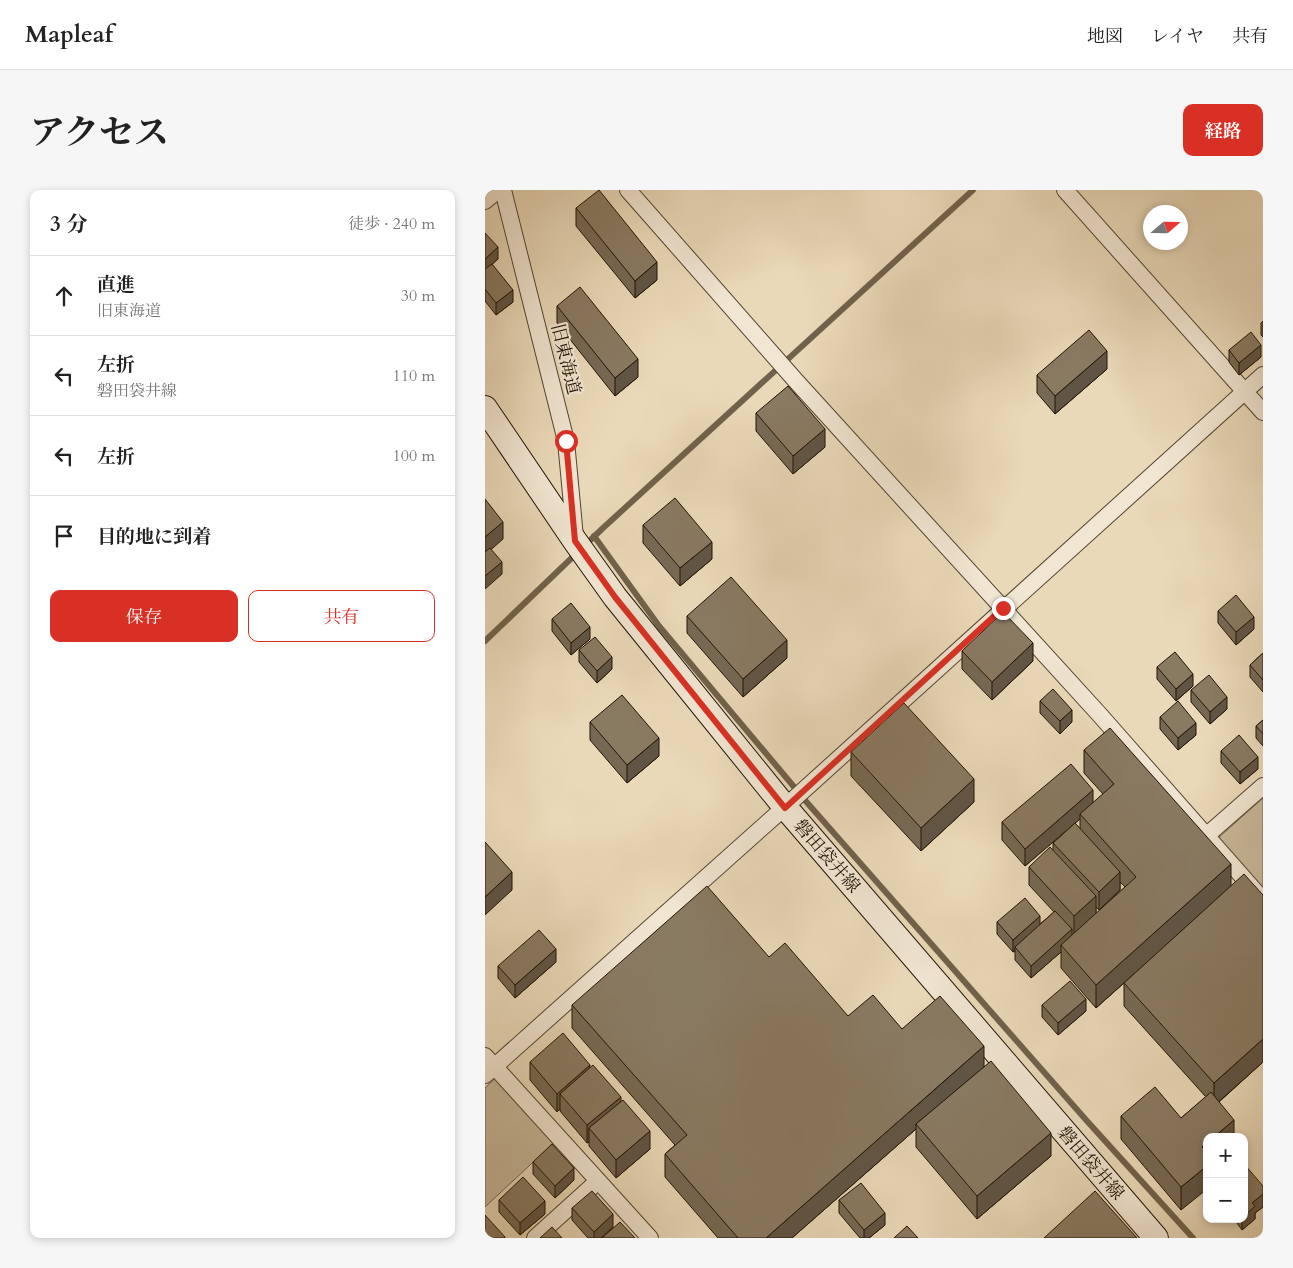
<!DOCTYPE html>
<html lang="ja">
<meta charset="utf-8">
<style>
:root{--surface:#fff;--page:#f6f6f6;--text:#222;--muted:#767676;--line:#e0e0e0;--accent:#d93025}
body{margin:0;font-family:Cardo,"Noto Serif JP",serif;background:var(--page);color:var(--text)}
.controls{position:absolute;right:15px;bottom:15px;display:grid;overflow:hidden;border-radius:10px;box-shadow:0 2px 8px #0003}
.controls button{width:45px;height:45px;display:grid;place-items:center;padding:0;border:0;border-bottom:1px solid var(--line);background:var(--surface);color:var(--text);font:25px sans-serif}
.compass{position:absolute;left:658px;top:15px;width:45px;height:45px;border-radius:50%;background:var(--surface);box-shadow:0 2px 8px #0003;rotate:70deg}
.stop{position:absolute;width:15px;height:15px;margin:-11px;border:4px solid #d93025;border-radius:50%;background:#fff}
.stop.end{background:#d93025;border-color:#fff;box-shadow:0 1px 5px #0008}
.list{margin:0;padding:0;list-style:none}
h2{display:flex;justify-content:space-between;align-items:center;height:65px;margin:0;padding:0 20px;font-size:21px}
h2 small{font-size:16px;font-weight:400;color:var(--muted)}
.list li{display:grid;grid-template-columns:32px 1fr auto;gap:15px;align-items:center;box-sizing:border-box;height:80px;padding:0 20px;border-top:1px solid var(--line)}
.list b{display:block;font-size:19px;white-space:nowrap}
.list p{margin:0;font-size:16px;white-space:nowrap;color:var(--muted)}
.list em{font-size:16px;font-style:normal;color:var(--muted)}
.actions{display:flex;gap:10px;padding:15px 20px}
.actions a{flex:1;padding:11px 0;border:1px solid var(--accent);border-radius:10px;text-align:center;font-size:18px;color:var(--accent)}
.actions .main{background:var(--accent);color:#fff}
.icon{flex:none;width:28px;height:28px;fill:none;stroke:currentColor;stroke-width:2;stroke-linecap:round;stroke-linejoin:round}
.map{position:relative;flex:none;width:778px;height:1048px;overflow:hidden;border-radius:10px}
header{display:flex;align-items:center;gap:30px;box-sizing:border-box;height:70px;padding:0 25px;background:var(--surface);border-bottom:1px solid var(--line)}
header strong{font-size:24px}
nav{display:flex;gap:28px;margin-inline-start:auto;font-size:18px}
.intro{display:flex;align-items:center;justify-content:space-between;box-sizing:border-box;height:120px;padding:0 30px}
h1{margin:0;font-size:35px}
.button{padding:12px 22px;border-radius:10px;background:var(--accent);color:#fff;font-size:18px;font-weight:700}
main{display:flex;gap:30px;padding:0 30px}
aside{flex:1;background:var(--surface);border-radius:10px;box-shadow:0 2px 8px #0003}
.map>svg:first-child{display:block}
.green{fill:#c8b89a;stroke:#74664f}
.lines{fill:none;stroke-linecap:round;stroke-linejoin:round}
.stream{stroke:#70624b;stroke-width:6}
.minor-casing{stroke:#524531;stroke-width:18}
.secondary-casing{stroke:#201404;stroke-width:26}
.minor{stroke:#f1e6d2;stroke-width:16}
.secondary{stroke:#f1e6d2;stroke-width:24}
.wall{fill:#766954;stroke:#201404;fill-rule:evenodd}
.shaded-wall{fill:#605545;stroke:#201404}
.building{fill:#897a62;stroke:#201404}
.route{stroke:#d93025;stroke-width:6}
.labels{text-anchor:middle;stroke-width:4.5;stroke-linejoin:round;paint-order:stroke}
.street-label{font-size:18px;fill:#201404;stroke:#f1e6d2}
</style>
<header>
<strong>Mapleaf</strong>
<nav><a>地図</a><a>レイヤ</a><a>共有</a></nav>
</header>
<div class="intro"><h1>アクセス</h1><a class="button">経路</a></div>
<main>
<aside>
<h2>3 分<small>徒歩 · 240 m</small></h2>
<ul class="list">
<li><svg class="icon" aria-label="ahead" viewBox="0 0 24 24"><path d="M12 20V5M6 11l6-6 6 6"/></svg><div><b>直進</b><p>旧東海道</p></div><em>30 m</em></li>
<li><svg class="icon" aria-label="left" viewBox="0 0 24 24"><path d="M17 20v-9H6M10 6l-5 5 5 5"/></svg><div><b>左折</b><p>磐田袋井線</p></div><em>110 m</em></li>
<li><svg class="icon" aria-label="left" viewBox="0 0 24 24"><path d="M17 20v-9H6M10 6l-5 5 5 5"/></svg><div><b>左折</b></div><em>100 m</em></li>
<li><svg class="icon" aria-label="arrive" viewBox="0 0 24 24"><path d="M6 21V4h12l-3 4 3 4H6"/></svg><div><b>目的地に到着</b></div></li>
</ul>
<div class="actions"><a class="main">保存</a><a>共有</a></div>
</aside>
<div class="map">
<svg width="778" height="1048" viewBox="0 0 778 1048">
<rect width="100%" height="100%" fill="#ead9b9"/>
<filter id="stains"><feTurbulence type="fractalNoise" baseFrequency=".004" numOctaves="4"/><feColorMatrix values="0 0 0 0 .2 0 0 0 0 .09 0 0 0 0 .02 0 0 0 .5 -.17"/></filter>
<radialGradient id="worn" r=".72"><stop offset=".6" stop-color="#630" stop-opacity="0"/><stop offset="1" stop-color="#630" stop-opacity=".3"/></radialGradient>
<g class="green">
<polygon points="778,608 778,700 732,649"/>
<polygon points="16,883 74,948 0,1017 0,898"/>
</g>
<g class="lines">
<g class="stream">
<polyline points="109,346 174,436 310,598"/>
<polyline points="0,451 118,338 488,0"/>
<polyline points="318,608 602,931 708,1048"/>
</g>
<defs>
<g id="minor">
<polyline points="18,0 81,251 90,347"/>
<polyline points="143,0 311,191 614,524 778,710"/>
<polyline points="580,0 778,222"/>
<polyline points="0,11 13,0"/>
<polyline points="721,646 778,596"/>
<polyline points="0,866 165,1048"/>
<polyline points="0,885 300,617 778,185"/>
<polyline points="50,1048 113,991"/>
</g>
<polyline id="secondary" points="0,218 90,351 130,407 300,617 671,1048"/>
</defs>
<use href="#minor" class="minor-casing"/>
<use href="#secondary" class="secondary-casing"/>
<use href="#minor" class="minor"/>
<use href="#secondary" class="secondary"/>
</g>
<g class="wall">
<polygon points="91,18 172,90 150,108 91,36"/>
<polygon points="0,43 13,69 7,74 28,112 11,125 0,111"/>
<polygon points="72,116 153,187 130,206 72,133"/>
<polygon points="778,131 778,147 776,145 776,133"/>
<polygon points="744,160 776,167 754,185 744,172"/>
<polygon points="622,179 570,224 552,203 552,185"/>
<polygon points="271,223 340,257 308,284 271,241"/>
<polygon points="158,335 227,369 195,396 158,353"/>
<polygon points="733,421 769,439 751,455 733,433"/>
<polygon points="202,426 302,468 258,507 202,443"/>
<polygon points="67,429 105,449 86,465 67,441"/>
<polygon points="94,460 127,479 112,493 94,472"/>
<polygon points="477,461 548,471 507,510 477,479"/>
<polygon points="778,463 778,502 765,487 765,475"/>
<polygon points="672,477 708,496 691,511 672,489"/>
<polygon points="706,500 742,519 725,534 706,512"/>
<polygon points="555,511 587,532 575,544 555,523"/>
<polygon points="675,527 711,545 693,560 675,539"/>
<polygon points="778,530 778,556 771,548 771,536"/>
<polygon points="105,532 174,566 142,593 105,550"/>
<path d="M599,560L746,695L778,872L734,912L749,947H722L696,1020L636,949V926L696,928L721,907L639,816V793L611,818L576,778V762L546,788L530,770V761L528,762L512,744V732L555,734L569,722L544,695V677L568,660V653L589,634L540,676L517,650V632L608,613L618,604L599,583ZM595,629V639L590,633ZM635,692L640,697L611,724V717L614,720L635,700Z"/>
<polygon points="736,561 773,579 755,594 736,573"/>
<polygon points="366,562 489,612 436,661 366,586"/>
<polygon points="284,767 363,826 417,839 499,876 566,966 492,1029 431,957 431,939 307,1048 233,1048 180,987 180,964 190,955 87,838 87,815"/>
<polygon points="71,772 30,808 13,788 13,776"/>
<polygon points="557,815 601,821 573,845 557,827"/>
<polygon points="45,872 105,878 136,911 165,959 131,988 104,956 104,952 102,953 75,921 75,919 72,922 45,890"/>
<polygon points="48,972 89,990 70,1008 48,984"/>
<polygon points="778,996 778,1017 770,1023 770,1029 757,1040 749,1029 759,1029"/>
<polygon points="14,1010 60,1024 35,1045 14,1022"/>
<polygon points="354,1010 400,1035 384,1048 375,1048 354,1023"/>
<polygon points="87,1018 128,1037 116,1048 103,1048 87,1030"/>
</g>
<g class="shaded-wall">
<polygon points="13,57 13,69 0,81 0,69"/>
<polygon points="172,72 172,90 150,108 150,91"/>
<polygon points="28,100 28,112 11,125 11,113"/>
<polygon points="776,155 776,167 754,185 754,173"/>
<polygon points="622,161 622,179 570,224 570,206"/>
<polygon points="153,169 153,187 130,206 130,188"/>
<polygon points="340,239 340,257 308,284 308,266"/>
<polygon points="18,332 18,349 0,365 0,347"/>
<polygon points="227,352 227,369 195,396 195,378"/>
<polygon points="17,372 17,384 0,399 0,386"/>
<polygon points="769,427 769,439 751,455 751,442"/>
<polygon points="105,437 105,449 86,465 86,453"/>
<polygon points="302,450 302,468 258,507 258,489"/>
<polygon points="548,453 548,471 507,510 507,492"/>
<polygon points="127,467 127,479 112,493 112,481"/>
<polygon points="708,484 708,496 691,511 691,499"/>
<polygon points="742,507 742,519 725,534 725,522"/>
<polygon points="587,520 587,532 575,544 575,531"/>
<polygon points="711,533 711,545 693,560 693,548"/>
<polygon points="174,548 174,566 142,593 142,575"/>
<polygon points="773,567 773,579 755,594 755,582"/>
<polygon points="489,589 489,612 436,661 436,638"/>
<polygon points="608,600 608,618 595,624 595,629 540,676 540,659"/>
<polygon points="746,674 746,697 611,818 611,795"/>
<polygon points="27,682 27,700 0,725 0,707"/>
<polygon points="635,682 635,700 614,720 614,702"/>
<polygon points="611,706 611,724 589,744 589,726"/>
<polygon points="555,726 555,738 530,757 530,761 528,762 528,750"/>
<polygon points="587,739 587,752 576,755 576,762 546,788 546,776"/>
<polygon points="71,759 71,772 30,808 30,795"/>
<polygon points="601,809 601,821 573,845 573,833"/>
<polygon points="778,849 778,872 729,916 729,893"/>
<polygon points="499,856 499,879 431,934 431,939 307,1048 281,1048"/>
<polygon points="105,875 105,893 75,904 75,919 72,922 72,904"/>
<polygon points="136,907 136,925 104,938 104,952 102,953 102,935"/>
<polygon points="749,930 749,947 729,947"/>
<polygon points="165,941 165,959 131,988 131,970"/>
<polygon points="566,943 566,966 492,1029 492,1006"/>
<polygon points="722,953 722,976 717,957"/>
<polygon points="722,976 722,999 696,1020 696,997"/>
<polygon points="89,978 89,990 70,1008 70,996"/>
<polygon points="778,1004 778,1017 770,1023 770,1029 757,1040 757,1029 759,1029 759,1026 767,1013"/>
<polygon points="60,1011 60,1024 35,1045 35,1033"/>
<polygon points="400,1023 400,1035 384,1048 379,1048 379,1040"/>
<polygon points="128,1024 128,1037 116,1048 109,1048 109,1042"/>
</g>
<g class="building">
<polygon points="114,0 172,72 150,91 91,18"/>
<polygon points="0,43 13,57 0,69"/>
<polygon points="7,74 28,100 11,113 0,99 0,79"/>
<polygon points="95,97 153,169 130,188 72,116"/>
<polygon points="604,140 622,161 570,206 552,185"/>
<polygon points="766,142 776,155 754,173 744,160"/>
<polygon points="303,196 340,239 308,266 271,223"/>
<polygon points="190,308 227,352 195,378 158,335"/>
<polygon points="0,309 18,332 0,347"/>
<polygon points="5,358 17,372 0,386 0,362"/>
<polygon points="246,387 302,450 258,489 202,426"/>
<polygon points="751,405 769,427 751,442 733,421"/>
<polygon points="86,413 105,437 86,453 67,429"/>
<polygon points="518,422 548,453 507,492 477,461"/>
<polygon points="110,447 127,467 112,481 94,460"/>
<polygon points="690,462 708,484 691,499 672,477"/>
<polygon points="778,463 778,490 765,475"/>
<polygon points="724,485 742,507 725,522 706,500"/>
<polygon points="568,499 587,520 575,531 555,511"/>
<polygon points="137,505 174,548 142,575 105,532"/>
<polygon points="693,511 711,533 693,548 675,527"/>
<polygon points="419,513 489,589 436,638 366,562"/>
<polygon points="778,530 778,544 771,536"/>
<polygon points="625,538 746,674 611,795 576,755 651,687 595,624 629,594 599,560"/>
<polygon points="754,545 773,567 755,582 736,561"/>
<polygon points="586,574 608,600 540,659 517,632"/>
<polygon points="590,633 635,682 614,702 568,653"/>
<polygon points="0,652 27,682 0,707"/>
<polygon points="565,657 611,706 589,726 544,677"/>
<polygon points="759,684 778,705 778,849 729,893 639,793"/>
<polygon points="222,696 284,767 300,753 363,826 388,805 417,839 455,806 499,856 281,1048 253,1048 180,964 202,945 87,815"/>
<polygon points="540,708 555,726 528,750 512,732"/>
<polygon points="570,721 587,739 546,776 530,757"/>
<polygon points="54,740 71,759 30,795 13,776"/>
<polygon points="585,791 601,809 573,833 557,815"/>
<polygon points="78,843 105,875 72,904 45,872"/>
<polygon points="506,871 566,943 492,1006 431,934"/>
<polygon points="108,875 136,907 102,935 75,904"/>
<polygon points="670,897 696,928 726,902 749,930 729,947 722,947 722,953 717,957 722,962 722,976 696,997 636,926"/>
<polygon points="138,910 165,941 131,970 104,938"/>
<polygon points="67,954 89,978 70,996 48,972"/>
<polygon points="759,974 778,996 778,1004 767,1013 770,1016 759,1026"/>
<polygon points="38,987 60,1011 35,1033 14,1010"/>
<polygon points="376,993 400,1023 379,1040 354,1010"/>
<polygon points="107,1001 128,1024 109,1042 87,1018"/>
<polygon points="610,1001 652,1048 559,1048"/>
<polygon points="0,1025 20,1047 20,1048 0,1048"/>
<polygon points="135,1032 150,1048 117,1048"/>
<polygon points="422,1036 433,1048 409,1048"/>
<polygon points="67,1037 77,1048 55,1048"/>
</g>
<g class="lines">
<polyline class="route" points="81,251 90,351 130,407 300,618 518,418"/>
</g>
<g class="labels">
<g class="street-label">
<text transform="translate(81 169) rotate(76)" y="6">旧東海道</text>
<text transform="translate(342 666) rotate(49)" y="6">磐田袋井線</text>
<text transform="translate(606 973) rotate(49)" y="6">磐田袋井線</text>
</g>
</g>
<rect width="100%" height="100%" filter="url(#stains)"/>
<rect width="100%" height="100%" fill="url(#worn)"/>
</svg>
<div class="controls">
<button>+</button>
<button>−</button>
</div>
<svg class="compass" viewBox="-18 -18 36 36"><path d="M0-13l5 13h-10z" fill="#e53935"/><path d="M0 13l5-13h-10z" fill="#767676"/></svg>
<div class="stop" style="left:81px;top:251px"></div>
<div class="stop end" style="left:518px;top:418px"></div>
</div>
</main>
